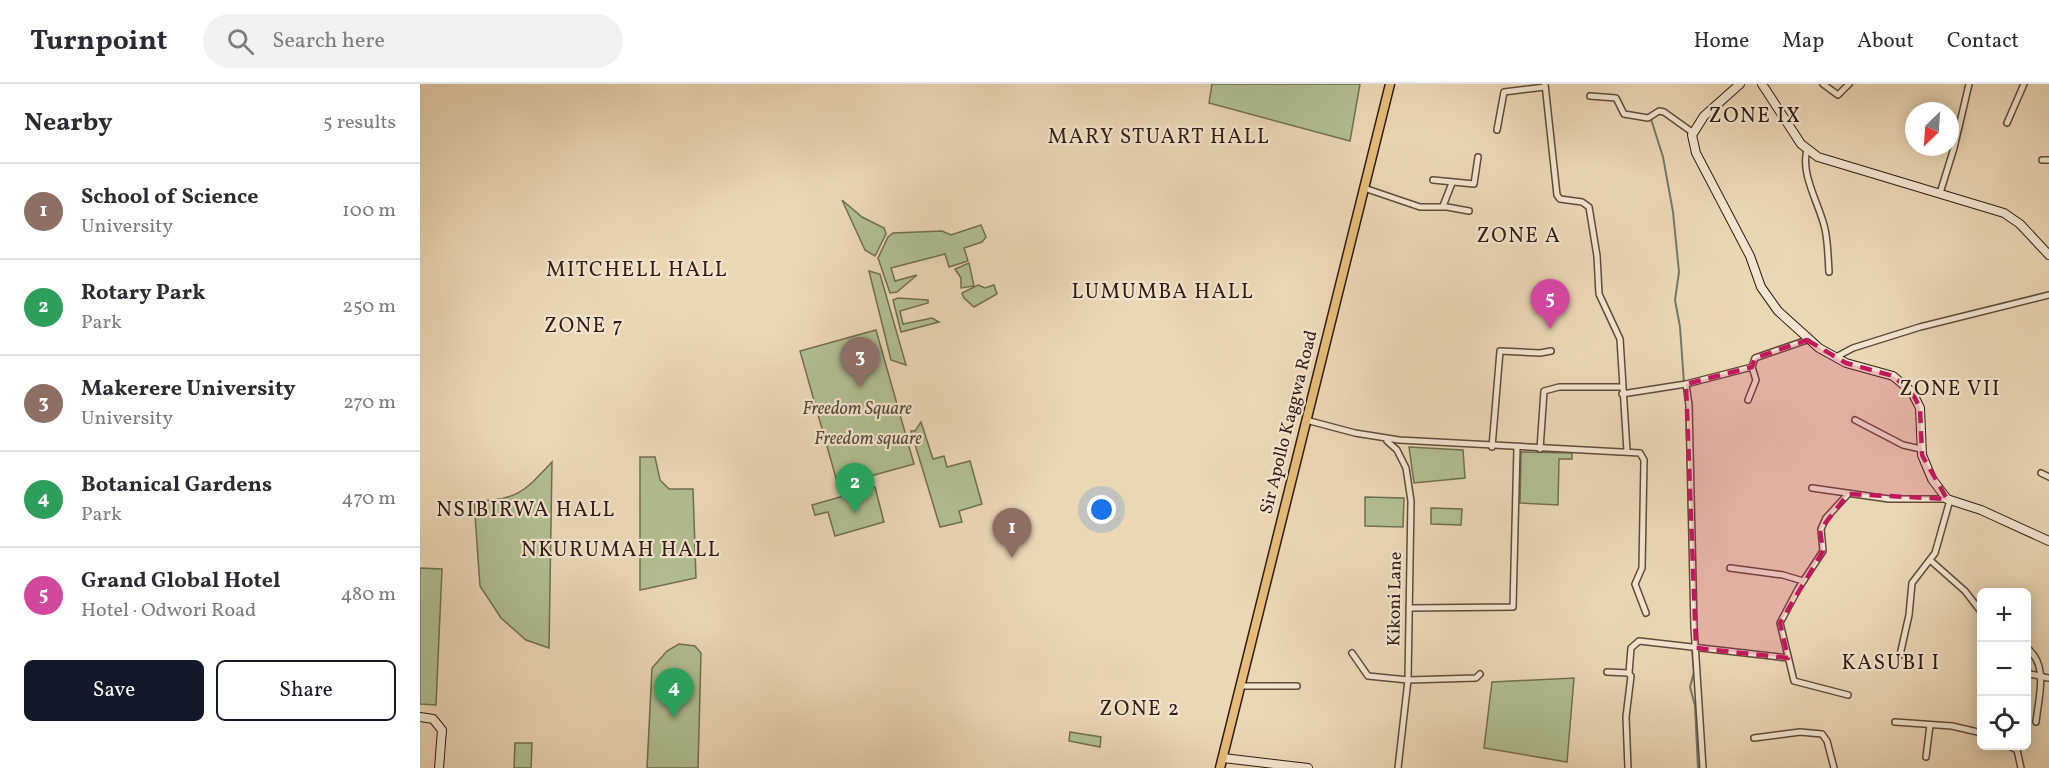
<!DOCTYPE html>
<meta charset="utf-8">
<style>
:root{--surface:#fff;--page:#f2f2f3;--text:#2b2b33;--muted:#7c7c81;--line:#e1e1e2;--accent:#111827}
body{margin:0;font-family:Vollkorn,serif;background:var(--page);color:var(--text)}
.controls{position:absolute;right:18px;bottom:18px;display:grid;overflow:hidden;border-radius:9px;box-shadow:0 3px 15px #0003}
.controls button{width:54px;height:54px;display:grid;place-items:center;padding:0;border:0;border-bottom:2px solid var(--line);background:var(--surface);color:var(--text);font:30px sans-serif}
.compass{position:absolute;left:1485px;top:18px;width:54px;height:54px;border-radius:50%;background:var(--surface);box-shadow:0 3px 15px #0003;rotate:205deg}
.you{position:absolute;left:682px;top:426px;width:21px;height:21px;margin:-15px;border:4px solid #fff;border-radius:50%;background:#1a73e8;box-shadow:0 0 0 9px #1a73e833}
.badge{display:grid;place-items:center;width:39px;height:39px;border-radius:50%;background:var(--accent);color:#fff;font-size:20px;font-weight:700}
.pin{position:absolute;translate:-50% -50px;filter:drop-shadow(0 2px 3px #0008)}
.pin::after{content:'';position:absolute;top:32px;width:21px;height:18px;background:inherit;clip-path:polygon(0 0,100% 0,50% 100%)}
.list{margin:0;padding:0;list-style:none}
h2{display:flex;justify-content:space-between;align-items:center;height:78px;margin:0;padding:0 24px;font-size:26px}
h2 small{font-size:20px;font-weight:400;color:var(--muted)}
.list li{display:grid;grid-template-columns:39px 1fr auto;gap:18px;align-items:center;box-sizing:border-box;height:96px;padding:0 24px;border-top:2px solid var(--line)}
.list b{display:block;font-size:22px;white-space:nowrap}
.list p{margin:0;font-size:20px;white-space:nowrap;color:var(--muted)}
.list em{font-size:20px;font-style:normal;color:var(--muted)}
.actions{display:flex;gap:12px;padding:18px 24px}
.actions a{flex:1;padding:14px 0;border:2px solid var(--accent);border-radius:9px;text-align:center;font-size:21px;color:var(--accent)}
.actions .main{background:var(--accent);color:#fff}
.icon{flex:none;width:33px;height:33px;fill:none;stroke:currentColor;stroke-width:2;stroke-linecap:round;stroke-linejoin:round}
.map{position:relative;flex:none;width:1629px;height:684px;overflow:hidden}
header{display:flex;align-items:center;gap:36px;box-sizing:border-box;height:84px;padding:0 30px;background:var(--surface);border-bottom:2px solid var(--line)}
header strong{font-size:28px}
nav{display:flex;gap:33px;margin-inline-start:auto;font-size:21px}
.search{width:420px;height:54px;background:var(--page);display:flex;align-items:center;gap:15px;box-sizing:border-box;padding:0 21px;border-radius:33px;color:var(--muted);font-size:22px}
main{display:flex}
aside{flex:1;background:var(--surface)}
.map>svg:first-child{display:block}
.green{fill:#b1bf92;stroke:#716e52;stroke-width:1.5}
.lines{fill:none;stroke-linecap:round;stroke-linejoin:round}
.stream{stroke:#6f7b6c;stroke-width:2}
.street-casing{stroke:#604b3a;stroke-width:8}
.secondary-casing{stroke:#311c11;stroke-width:10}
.primary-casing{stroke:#311c11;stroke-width:11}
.street{stroke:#f3e5cf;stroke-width:5}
.secondary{stroke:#f3e5cf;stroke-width:8}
.primary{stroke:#e6bc7a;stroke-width:8}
.marked{fill:#c2185b;fill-opacity:0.2;stroke:#c2185b;stroke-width:4.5;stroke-dasharray:12 8;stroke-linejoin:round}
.labels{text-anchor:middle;stroke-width:4.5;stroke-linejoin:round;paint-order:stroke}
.park-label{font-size:18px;font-style:italic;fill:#574d38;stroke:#f3e5cf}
.street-label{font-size:18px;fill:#311c11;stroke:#f3e5cf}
.quarter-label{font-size:21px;letter-spacing:1.5px;fill:#311c11;stroke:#f3e5cf}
</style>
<header>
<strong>Turnpoint</strong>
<div class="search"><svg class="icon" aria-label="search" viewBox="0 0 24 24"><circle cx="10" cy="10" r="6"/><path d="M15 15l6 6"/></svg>Search here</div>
<nav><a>Home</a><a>Map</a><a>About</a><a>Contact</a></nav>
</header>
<main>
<aside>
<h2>Nearby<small>5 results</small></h2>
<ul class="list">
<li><span class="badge" style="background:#8d6e63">1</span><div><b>School of Science</b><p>University</p></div><em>100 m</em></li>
<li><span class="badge" style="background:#2e9e5b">2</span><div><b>Rotary Park</b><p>Park</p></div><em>250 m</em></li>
<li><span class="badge" style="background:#8d6e63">3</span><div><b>Makerere University</b><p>University</p></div><em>270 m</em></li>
<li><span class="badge" style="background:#2e9e5b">4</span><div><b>Botanical Gardens</b><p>Park</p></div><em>470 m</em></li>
<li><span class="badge" style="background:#d1479c">5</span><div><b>Grand Global Hotel</b><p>Hotel · Odwori Road</p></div><em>480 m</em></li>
</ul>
<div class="actions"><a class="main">Save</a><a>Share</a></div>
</aside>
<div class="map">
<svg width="1629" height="684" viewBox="0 0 1629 684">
<rect width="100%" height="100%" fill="#ecd7b5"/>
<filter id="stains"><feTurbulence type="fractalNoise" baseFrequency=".00333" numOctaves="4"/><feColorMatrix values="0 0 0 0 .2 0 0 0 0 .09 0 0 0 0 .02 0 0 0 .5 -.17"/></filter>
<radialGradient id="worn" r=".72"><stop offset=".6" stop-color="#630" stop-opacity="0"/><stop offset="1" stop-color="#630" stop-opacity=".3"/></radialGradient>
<g class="green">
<polygon points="792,0 940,0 930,57 789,19"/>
<polygon points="422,116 442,133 464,144 466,150 455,172 445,166"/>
<polygon points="561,141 566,153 562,158 544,164 548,177 529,183 525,170 471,184 475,197 497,191 477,208 470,209 458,174 468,153 473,149 522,147 531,151"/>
<polygon points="549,179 554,202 541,204 541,194 535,185"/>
<polygon points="449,187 460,190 486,281 471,276"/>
<polygon points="558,201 565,204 574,201 577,210 554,223 544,214 542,209"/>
<polygon points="478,214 508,216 508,219 480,227 483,240 512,234 519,238 481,248 473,216"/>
<polygon points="456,246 494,380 418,401 380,267"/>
<polygon points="501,338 513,375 524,372 527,383 550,377 562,420 539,427 542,438 520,443 491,347 495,347"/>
<polygon points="989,363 1043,366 1045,394 994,399"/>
<polygon points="1101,368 1152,369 1152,375 1139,375 1138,421 1100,419"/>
<polygon points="220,373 235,373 240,396 249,405 273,405 276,494 220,506"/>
<path d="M132,378L129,564L106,556L81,534L60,502L54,417C96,417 104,408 132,378Z"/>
<polygon points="455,403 464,438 415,452 408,428 395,431 392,421"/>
<polygon points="945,413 984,414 983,443 945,442"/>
<polygon points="1011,424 1042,425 1041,441 1011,440"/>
<polygon points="0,484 22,485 16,621 0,620"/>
<polygon points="259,560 275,562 281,569 278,684 227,684 232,584 247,567"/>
<polygon points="1154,594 1147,678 1064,664 1072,598"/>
<polygon points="650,648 681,653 680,663 649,657"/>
<polygon points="95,659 112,659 111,684 94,684"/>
</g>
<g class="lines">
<g class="stream">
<polyline points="1231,35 1243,73 1253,128 1259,188 1255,216 1260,243 1264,299"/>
<polyline points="1266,319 1270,472"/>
<polyline points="1271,511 1271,538"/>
<polyline points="1272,565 1274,588 1270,603 1275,622 1278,684"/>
</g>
<defs>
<g id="street">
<polyline points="1125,0 1137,111 1140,115 1162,118 1169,123 1177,172 1179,210 1200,255 1207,367"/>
<polyline points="1403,0 1418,11 1429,0"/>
<polyline points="1170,12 1196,14 1204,30 1228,34 1239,27 1244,28 1272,48"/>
<polyline points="1587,39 1604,0"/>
<polyline points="1077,46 1084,8 1125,3"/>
<path d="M1387,66C1380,91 1400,121 1405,145C1408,159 1408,173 1409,188"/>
<polyline points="1622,76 1629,76"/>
<polyline points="1013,96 1054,100 1058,73"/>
<polyline points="944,104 1000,123 1027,123 1049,127"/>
<polyline points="1520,109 1534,64 1549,0"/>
<polyline points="1023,122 1032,99"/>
<polyline points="1416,273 1433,264 1500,243 1629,211"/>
<polyline points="1266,300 1269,321 1274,543 1283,684"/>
<polyline points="1202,310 1266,300 1332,283"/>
<polyline points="1328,316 1336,296 1332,283 1335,274 1387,256"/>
<polyline points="886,336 935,349 979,356 1220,369 1224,376 1222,484 1215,500 1226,529"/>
<polyline points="1435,336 1483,361 1501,365"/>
<polyline points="967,357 977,366 986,384 991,417 988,596 978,684"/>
<polyline points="1072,363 1080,267 1120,269 1131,267"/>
<polyline points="1120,365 1124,307 1139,303 1202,303"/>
<polyline points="1621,389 1629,393"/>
<polyline points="1392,404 1469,415 1527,415"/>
<polyline points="1428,410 1406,434 1401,445 1403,467 1378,505 1360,539 1374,597 1428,611"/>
<polyline points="1510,476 1545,507 1562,529"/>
<polyline points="1310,484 1363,491 1383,497"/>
<polyline points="989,524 1093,523 1097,364"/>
<path d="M1606,563C1629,581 1619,610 1616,638"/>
<polyline points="932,569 948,592 988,596 1056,594 1060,590"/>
<polyline points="1480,571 1489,531 1492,499 1515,469 1530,416"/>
<polyline points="1187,588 1208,589 1211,592 1206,633 1208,684"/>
<polyline points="1209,589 1211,564 1219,557 1368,574"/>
<polyline points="1606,589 1628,594"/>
<polyline points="820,602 877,602"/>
<polyline points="1475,638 1532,642 1562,649"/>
<polyline points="1334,654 1380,648 1402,650 1407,657 1414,684"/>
<polyline points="1589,662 1597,666 1601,684"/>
<polyline points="1506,673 1510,641"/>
</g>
<g id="secondary">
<polyline points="1320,0 1284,32 1272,51 1276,69 1330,172 1341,203 1358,227 1399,264 1426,279 1473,292 1492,308 1500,324 1502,371 1512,395 1527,415 1561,426 1629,457"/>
<polyline points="1342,0 1381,60 1398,73 1584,129 1600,140 1629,171"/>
<polyline points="0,633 13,635 22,646 19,684"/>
<polyline points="803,674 888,684"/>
</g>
<polyline id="primary" points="800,684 970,0"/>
</defs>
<use href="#street" class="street-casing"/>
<use href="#secondary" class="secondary-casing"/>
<use href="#primary" class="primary-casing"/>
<use href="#street" class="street"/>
<use href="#secondary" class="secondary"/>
<use href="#primary" class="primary"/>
</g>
<path class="marked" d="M1387,256L1426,279L1473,292L1492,308L1500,324L1502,371L1527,415L1428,410L1400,446L1403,467L1360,539L1368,574L1276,564L1266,300L1332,283L1335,274Z"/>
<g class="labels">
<g class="park-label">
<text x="437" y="330">Freedom Square</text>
<text x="448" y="360">Freedom square</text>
</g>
<g class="street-label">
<text transform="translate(868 338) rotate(-76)" y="6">Sir Apollo Kaggwa Road</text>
<text transform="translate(974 515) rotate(-89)" y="6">Kikoni Lane</text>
</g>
<g class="quarter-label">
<text x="1335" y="38">ZONE IX</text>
<text x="739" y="59">MARY STUART HALL</text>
<text x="1099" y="158">ZONE A</text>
<text x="217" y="192">MITCHELL HALL</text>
<text x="743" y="214">LUMUMBA HALL</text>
<text x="164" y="248">ZONE 7</text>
<text x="1530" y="311">ZONE VII</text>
<text x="106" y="432">NSIBIRWA HALL</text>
<text x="201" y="472">NKURUMAH HALL</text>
<text x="1471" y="585">KASUBI I</text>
<text x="720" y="631">ZONE 2</text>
</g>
</g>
<rect width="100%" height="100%" filter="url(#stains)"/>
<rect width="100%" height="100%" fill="url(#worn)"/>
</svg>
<div class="controls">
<button>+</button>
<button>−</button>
<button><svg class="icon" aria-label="locate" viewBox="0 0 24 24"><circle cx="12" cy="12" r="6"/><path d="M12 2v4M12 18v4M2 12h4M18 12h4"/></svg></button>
</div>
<svg class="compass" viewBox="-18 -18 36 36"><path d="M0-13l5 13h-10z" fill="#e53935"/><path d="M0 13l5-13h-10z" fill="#7c7c81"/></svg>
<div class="you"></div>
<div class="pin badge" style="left:592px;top:474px;background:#8d6e63">1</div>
<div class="pin badge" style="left:435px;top:429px;background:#2e9e5b">2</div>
<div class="pin badge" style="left:440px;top:303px;background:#8d6e63">3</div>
<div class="pin badge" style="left:254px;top:634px;background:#2e9e5b">4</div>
<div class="pin badge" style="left:1130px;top:245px;background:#d1479c">5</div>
</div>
</main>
